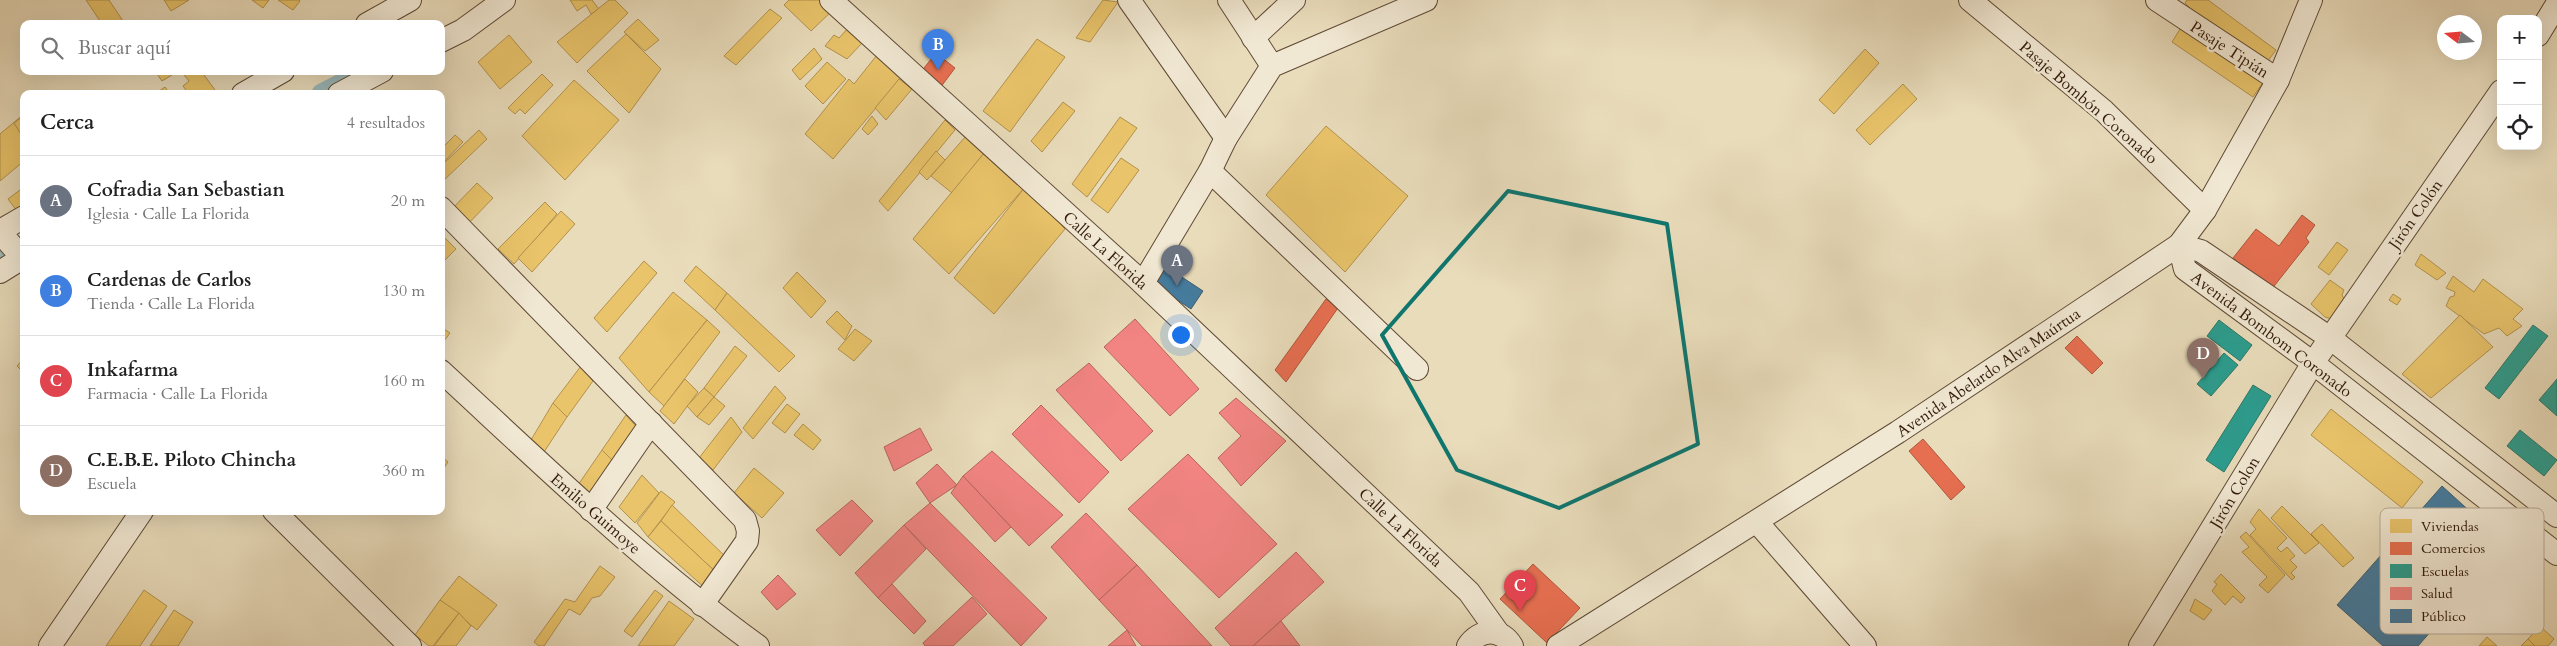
<!DOCTYPE html>
<html lang="es">
<meta charset="utf-8">
<style>
:root{--surface:#fff;--page:#f6f6f6;--text:#222;--muted:#767676;--line:#e0e0e0;--accent:#2563eb}
body{margin:0;font-family:Cardo,serif;background:var(--page);color:var(--text)}
.controls{position:absolute;right:15px;top:15px;display:grid;overflow:hidden;border-radius:10px;box-shadow:0 5px 20px #0002}
.controls button{width:45px;height:45px;display:grid;place-items:center;padding:0;border:0;border-bottom:1px solid var(--line);background:var(--surface);color:var(--text);font:25px sans-serif}
.compass{position:absolute;left:2437px;top:15px;width:45px;height:45px;border-radius:50%;background:var(--surface);box-shadow:0 5px 20px #0002;rotate:286deg}
.you{position:absolute;left:1180px;top:334px;width:18px;height:18px;margin:-12px;border:4px solid #fff;border-radius:50%;background:#1a73e8;box-shadow:0 0 0 8px #1a73e833}
.badge{display:grid;place-items:center;width:32px;height:32px;border-radius:50%;background:var(--accent);color:#fff;font-size:16px;font-weight:700}
.pin{position:absolute;translate:-50% -41px;filter:drop-shadow(0 1px 2px #0008)}
.pin::after{content:'';position:absolute;top:26px;width:18px;height:15px;background:inherit;clip-path:polygon(0 0,100% 0,50% 100%)}
.list{margin:0;padding:0;list-style:none}
h2{display:flex;justify-content:space-between;align-items:center;height:65px;margin:0;padding:0 20px;font-size:21px}
h2 small{font-size:16px;font-weight:400;color:var(--muted)}
.list li{display:grid;grid-template-columns:32px 1fr auto;gap:15px;align-items:center;box-sizing:border-box;height:90px;padding:0 20px;border-top:1px solid var(--line)}
.list b{display:block;font-size:19px;white-space:nowrap}
.list p{margin:0;font-size:16px;white-space:nowrap;color:var(--muted)}
.list em{font-size:16px;font-style:normal;color:var(--muted)}
.icon{flex:none;width:28px;height:28px;fill:none;stroke:currentColor;stroke-width:2;stroke-linecap:round;stroke-linejoin:round}
.map{position:relative;flex:none;width:2557px;height:646px;overflow:hidden}
.search{position:absolute;background:var(--surface);box-shadow:0 5px 20px #0002;left:20px;top:20px;width:425px;height:55px;display:flex;align-items:center;gap:12px;box-sizing:border-box;padding:0 18px;border-radius:10px;color:var(--muted);font-size:19px}
.panel{position:absolute;background:var(--surface);box-shadow:0 5px 20px #0002;left:20px;top:90px;width:425px;height:425px;border-radius:10px}
.map>svg:first-child{display:block}
.homes{fill:#e9c46a;stroke:#b2914d}
.shops{fill:#e76f51;stroke:#b0563c}
.schools{fill:#2a9d8f;stroke:#2c7667}
.health{fill:#f28482;stroke:#b8645e}
.public{fill:#457b9d;stroke:#3f5e71}
.lines{fill:none;stroke-linecap:round;stroke-linejoin:round}
.canal{stroke:#9cb9ba;stroke-width:20}
.minor-casing{stroke:#5f4a36;stroke-width:24}
.minor{stroke:#f1e8d3;stroke-width:22}
.marked{fill:none;stroke:#0f766e;stroke-width:4;stroke-linejoin:round}
.labels{text-anchor:middle;stroke-width:5;stroke-linejoin:round;paint-order:stroke}
.street-label{font-size:16px;fill:#311a0a;stroke:#f1e8d3}
.key{fill:#f1e8d3;stroke:#b7aa97;stroke-width:1}
.key-label{font-size:14px;fill:#311a0a}
</style>
<div class="map">
<svg width="2557" height="646" viewBox="0 0 2557 646">
<rect width="100%" height="100%" fill="#e9dcbb"/>
<filter id="stains"><feTurbulence type="fractalNoise" baseFrequency=".004" numOctaves="4"/><feColorMatrix values="0 0 0 0 .2 0 0 0 0 .09 0 0 0 0 .02 0 0 0 .5 -.17"/></filter>
<radialGradient id="worn" r=".72"><stop offset=".6" stop-color="#630" stop-opacity="0"/><stop offset="1" stop-color="#630" stop-opacity=".3"/></radialGradient>
<g class="homes">
<polygon points="86,0 109,0 125,24 102,24"/>
<polygon points="164,0 189,0 171,11"/>
<polygon points="252,0 269,0 263,8"/>
<polygon points="278,0 299,0 300,1 293,10"/>
<polygon points="570,0 592,0 599,9 591,14 586,5 577,11"/>
<polygon points="609,0 615,0 628,13 577,63 557,42"/>
<polygon points="789,0 826,0 835,8 811,31 784,5"/>
<polygon points="1103,0 1118,2 1090,42 1076,38"/>
<polygon points="2187,0 2208,0 2276,50 2267,62 2195,13 2185,3"/>
<polygon points="770,9 782,18 736,65 724,56"/>
<polygon points="638,19 659,40 645,51 624,32"/>
<polygon points="2182,26 2264,81 2253,97 2172,42"/>
<polygon points="849,27 865,40 847,59 825,46 834,35 839,38"/>
<polygon points="626,34 661,69 629,113 587,71"/>
<polygon points="509,35 532,62 500,89 478,62"/>
<polygon points="1037,39 1065,57 1010,132 983,111"/>
<polygon points="814,48 822,59 800,80 792,70"/>
<polygon points="1865,49 1879,63 1834,114 1819,100"/>
<polygon points="877,55 902,77 833,159 805,134 849,79 854,84"/>
<polygon points="827,62 846,79 823,104 805,86"/>
<polygon points="155,71 170,71 172,75 162,81"/>
<polygon points="181,71 201,71 218,94 201,92 189,94 183,86 189,81"/>
<polygon points="542,74 553,85 525,114 520,109 515,114 508,108"/>
<polygon points="899,79 912,89 886,120 875,108"/>
<polygon points="574,80 619,120 565,180 522,136"/>
<polygon points="1903,84 1917,99 1870,145 1856,130"/>
<polygon points="165,87 170,94 155,94"/>
<polygon points="1063,102 1075,111 1042,152 1031,141"/>
<polygon points="24,114 24,161 0,181 0,134"/>
<polygon points="24,115 24,139 14,123"/>
<polygon points="872,116 878,124 868,135 862,129"/>
<polygon points="1120,117 1137,128 1087,197 1072,184"/>
<polygon points="945,120 955,130 888,211 879,201"/>
<polygon points="1326,126 1408,196 1345,272 1266,195"/>
<polygon points="479,130 487,139 441,183 441,166"/>
<polygon points="455,135 463,142 441,165 441,149"/>
<polygon points="966,136 985,152 952,193 931,176"/>
<polygon points="936,151 945,160 927,180 919,172"/>
<polygon points="985,152 1025,187 949,274 913,239"/>
<polygon points="1121,158 1139,170 1108,213 1091,200"/>
<polygon points="477,183 493,198 466,226 450,211"/>
<polygon points="24,187 24,213 20,215 8,199"/>
<polygon points="1025,187 1065,229 994,314 954,278"/>
<polygon points="545,202 557,214 514,264 498,249"/>
<polygon points="561,211 575,224 532,272 518,258"/>
<polygon points="441,234 456,249 441,264"/>
<polygon points="2337,242 2348,250 2329,275 2318,267"/>
<polygon points="2421,254 2446,273 2437,280 2415,265"/>
<polygon points="644,261 657,273 607,332 594,318"/>
<polygon points="696,266 727,293 715,310 684,281"/>
<polygon points="797,272 826,301 811,318 783,288"/>
<polygon points="2453,276 2474,292 2483,279 2523,309 2513,319 2522,326 2507,336 2499,328 2484,334 2446,306 2450,297 2454,296 2455,292 2446,288"/>
<polygon points="2330,280 2344,290 2342,295 2346,303 2335,320 2325,317 2311,304"/>
<polygon points="673,292 707,320 649,392 619,358"/>
<polygon points="727,293 795,356 779,372 715,310"/>
<polygon points="2393,294 2401,299 2397,305 2389,300"/>
<polygon points="837,311 852,326 845,340 826,322"/>
<polygon points="2460,315 2493,347 2431,398 2402,374"/>
<polygon points="707,320 720,332 664,406 649,392"/>
<polygon points="441,327 450,333 441,345"/>
<polygon points="855,329 872,341 854,361 838,349"/>
<polygon points="735,346 747,356 714,397 704,388"/>
<polygon points="24,358 24,373 17,366"/>
<polygon points="581,366 593,381 567,417 553,403"/>
<polygon points="685,379 698,392 674,424 660,411"/>
<polygon points="775,386 786,398 753,439 743,428"/>
<polygon points="704,388 714,397 697,417 687,406"/>
<polygon points="714,397 725,406 709,425 697,417"/>
<polygon points="553,403 567,417 542,455 528,445"/>
<polygon points="787,404 800,414 785,433 772,423"/>
<polygon points="2331,409 2423,482 2402,508 2311,435"/>
<polygon points="626,415 641,432 616,464 602,450"/>
<polygon points="731,417 742,432 713,470 699,458"/>
<polygon points="803,424 821,440 813,450 794,435"/>
<polygon points="602,450 616,464 592,500 576,488"/>
<polygon points="441,456 448,462 441,472"/>
<polygon points="754,468 784,493 762,518 734,493"/>
<polygon points="642,475 659,493 635,523 619,507"/>
<polygon points="661,491 675,502 648,537 637,523"/>
<polygon points="672,505 729,560 720,576 661,521"/>
<polygon points="2282,506 2319,543 2305,554 2271,518"/>
<polygon points="2259,509 2287,538 2277,548 2281,552 2287,547 2295,556 2290,560 2297,567 2291,573 2295,577 2292,580 2250,535 2256,529 2250,522"/>
<polygon points="661,521 720,576 706,589 648,537"/>
<polygon points="2322,524 2354,558 2343,567 2311,534"/>
<polygon points="2246,532 2285,575 2268,593 2259,585 2267,577 2242,552 2249,547 2240,537"/>
<polygon points="600,566 615,577 600,596 592,598 580,615 569,609 544,646 539,646 534,642 565,599 575,602"/>
<polygon points="2221,574 2245,598 2241,603 2233,596 2225,605 2212,591 2217,584 2214,582"/>
<polygon points="459,576 497,605 477,630 440,600"/>
<polygon points="144,590 167,606 140,646 106,646"/>
<polygon points="655,590 663,596 632,637 624,631"/>
<polygon points="2195,599 2212,610 2204,620 2190,611"/>
<polygon points="440,600 459,613 433,646 429,646 415,635"/>
<polygon points="669,601 694,619 674,646 638,646"/>
<polygon points="174,610 193,622 178,646 150,646"/>
<polygon points="459,613 471,626 456,646 434,646"/>
<polygon points="2540,626 2554,639 2548,646 2535,646 2528,639"/>
<polygon points="2487,637 2497,646 2479,646"/>
<polygon points="2528,639 2535,646 2521,646"/>
</g>
<g class="shops">
<polygon points="936,53 955,68 940,88 920,73"/>
<polygon points="2302,215 2315,225 2306,238 2309,242 2271,290 2233,258 2256,229 2279,246"/>
<polygon points="1326,299 1338,308 1286,382 1275,370"/>
<polygon points="2077,336 2103,363 2092,374 2065,348"/>
<polygon points="1923,439 1965,487 1951,500 1909,451"/>
<polygon points="1533,564 1580,608 1547,643 1500,599"/>
</g>
<g class="schools">
<polygon points="2219,320 2252,345 2240,361 2207,336"/>
<polygon points="2533,325 2548,336 2499,399 2485,388"/>
<polygon points="2224,353 2238,365 2211,396 2197,384"/>
<polygon points="2557,379 2557,416 2539,400"/>
<polygon points="2253,385 2271,396 2224,472 2206,460"/>
<polygon points="2520,430 2557,460 2544,476 2507,446"/>
</g>
<g class="health">
<polygon points="1135,319 1199,389 1170,416 1104,347"/>
<polygon points="1089,363 1153,431 1121,461 1056,390"/>
<polygon points="1236,398 1286,441 1241,486 1218,458 1241,436 1219,413"/>
<polygon points="1041,405 1109,472 1079,503 1012,434"/>
<polygon points="920,428 932,450 894,471 884,447"/>
<polygon points="992,451 1063,515 1029,546 963,476"/>
<polygon points="1188,454 1277,544 1219,598 1128,509"/>
<polygon points="937,464 957,485 930,503 916,483"/>
<polygon points="963,476 1011,527 995,542 951,493"/>
<polygon points="852,500 873,521 840,556 816,530"/>
<polygon points="930,503 1047,618 1021,646 904,525"/>
<polygon points="1086,513 1137,565 1099,600 1051,547"/>
<polygon points="904,525 926,549 878,598 855,573"/>
<polygon points="1296,552 1324,582 1253,646 1231,646 1215,628"/>
<polygon points="1137,565 1212,646 1142,646 1099,600"/>
<polygon points="778,575 796,594 777,610 761,592"/>
<polygon points="892,584 926,621 914,634 878,598"/>
<polygon points="972,597 987,614 953,646 925,646 923,643"/>
<polygon points="1281,621 1300,646 1253,646"/>
<polygon points="1127,630 1136,646 1108,646"/>
</g>
<g class="public">
<polygon points="1162,264 1203,291 1191,309 1150,282"/>
<polygon points="2442,486 2507,545 2418,646 2383,646 2337,605"/>
</g>
<g class="lines">
<g class="canal">
<polyline points="321,94 352,78"/>
<polyline points="0,257 24,245"/>
</g>
<defs>
<g id="minor">
<polyline points="831,0 1134,275 1469,592 1499,634"/>
<polyline points="1129,0 1226,138"/>
<polyline points="1229,0 1272,66"/>
<polyline points="1970,0 2104,111 2205,210"/>
<polyline points="2157,0 2278,80"/>
<polyline points="367,24 410,0"/>
<polyline points="2538,35 2557,4"/>
<polyline points="1253,38 1294,0"/>
<polyline points="441,41 463,30 504,0"/>
<polyline points="243,94 283,71"/>
<polyline points="339,94 382,71"/>
<polyline points="1210,171 1417,369"/>
<polyline points="441,208 745,520 748,531 747,541 702,605"/>
<polyline points="0,231 24,217"/>
<polyline points="0,232 24,260"/>
<polyline points="2179,245 2185,269 2313,363 2557,554"/>
<polyline points="2179,245 2201,251 2330,338 2557,516"/>
<polyline points="0,272 24,257"/>
<polyline points="1143,283 1210,171 1226,138 1272,66 1426,0"/>
<path d="M441,371C544,466 645,564 758,646"/>
<polyline points="591,510 651,423"/>
<polyline points="274,511 410,646"/>
<polyline points="1757,522 1865,646"/>
<polyline points="50,646 142,511"/>
<path d="M1468,646C1479,629 1501,627 1512,646"/>
<polyline points="1558,646 1898,432 2179,245 2205,210 2278,80 2311,0"/>
<polyline points="2140,646 2313,363 2501,91"/>
</g>
</defs>
<use href="#minor" class="minor-casing"/>
<use href="#minor" class="minor"/>
</g>
<path class="marked" d="M1508,191L1667,224L1698,444L1559,508L1457,470L1382,335Z"/>
<g class="labels">
<g class="street-label">
<text transform="translate(2230 49) rotate(33)" y="6">Pasaje Tipián</text>
<text transform="translate(2089 102) rotate(41)" y="6">Pasaje Bombón Coronado</text>
<text transform="translate(2415 214) rotate(-55)" y="6">Jirón Colón</text>
<text transform="translate(1106 250) rotate(42)" y="6">Calle La Florida</text>
<text transform="translate(2272 334) rotate(37)" y="6">Avenida Bombom Coronado</text>
<text transform="translate(1988 372) rotate(-34)" y="6">Avenida Abelardo Alva Maúrtua</text>
<text transform="translate(2234 492) rotate(-59)" y="6">Jirón Colon</text>
<text transform="translate(596 513) rotate(41)" y="6">Emilio Guimoye</text>
<text transform="translate(1401 527) rotate(43)" y="6">Calle La Florida</text>
</g>
</g>
<rect x="2380" y="508" width="164" height="126" rx="8" class="key"/>
<rect x="2390" y="519" width="22" height="14" fill="#e9c46a"/>
<rect x="2390" y="542" width="22" height="13" fill="#e76f51"/>
<rect x="2390" y="564" width="22" height="14" fill="#2a9d8f"/>
<rect x="2390" y="587" width="22" height="13" fill="#f28482"/>
<rect x="2390" y="609" width="22" height="14" fill="#457b9d"/>
<g class="key-label">
<text x="2421" y="531">Viviendas</text>
<text x="2421" y="553">Comercios</text>
<text x="2421" y="576">Escuelas</text>
<text x="2421" y="598">Salud</text>
<text x="2421" y="621">Público</text>
</g>
<rect width="100%" height="100%" filter="url(#stains)"/>
<rect width="100%" height="100%" fill="url(#worn)"/>
</svg>
<div class="controls">
<button>+</button>
<button>−</button>
<button><svg class="icon" aria-label="locate" viewBox="0 0 24 24"><circle cx="12" cy="12" r="6"/><path d="M12 2v4M12 18v4M2 12h4M18 12h4"/></svg></button>
</div>
<svg class="compass" viewBox="-18 -18 36 36"><path d="M0-13l5 13h-10z" fill="#e53935"/><path d="M0 13l5-13h-10z" fill="#767676"/></svg>
<div class="you"></div>
<div class="pin badge" style="left:1177px;top:286px;background:#6b7280">A</div>
<div class="pin badge" style="left:938px;top:70px;background:#3f7fe0">B</div>
<div class="pin badge" style="left:1520px;top:611px;background:#e0444e">C</div>
<div class="pin badge" style="left:2203px;top:379px;background:#8d6e63">D</div>
<div class="search"><svg class="icon" aria-label="search" viewBox="0 0 24 24"><circle cx="10" cy="10" r="6"/><path d="M15 15l6 6"/></svg>Buscar aquí</div>
<section class="panel">
<h2>Cerca<small>4 resultados</small></h2>
<ul class="list">
<li><span class="badge" style="background:#6b7280">A</span><div><b>Cofradia San Sebastian</b><p>Iglesia · Calle La Florida</p></div><em>20 m</em></li>
<li><span class="badge" style="background:#3f7fe0">B</span><div><b>Cardenas de Carlos</b><p>Tienda · Calle La Florida</p></div><em>130 m</em></li>
<li><span class="badge" style="background:#e0444e">C</span><div><b>Inkafarma</b><p>Farmacia · Calle La Florida</p></div><em>160 m</em></li>
<li><span class="badge" style="background:#8d6e63">D</span><div><b>C.E.B.E. Piloto Chincha</b><p>Escuela</p></div><em>360 m</em></li>
</ul>
</section>
</div>
